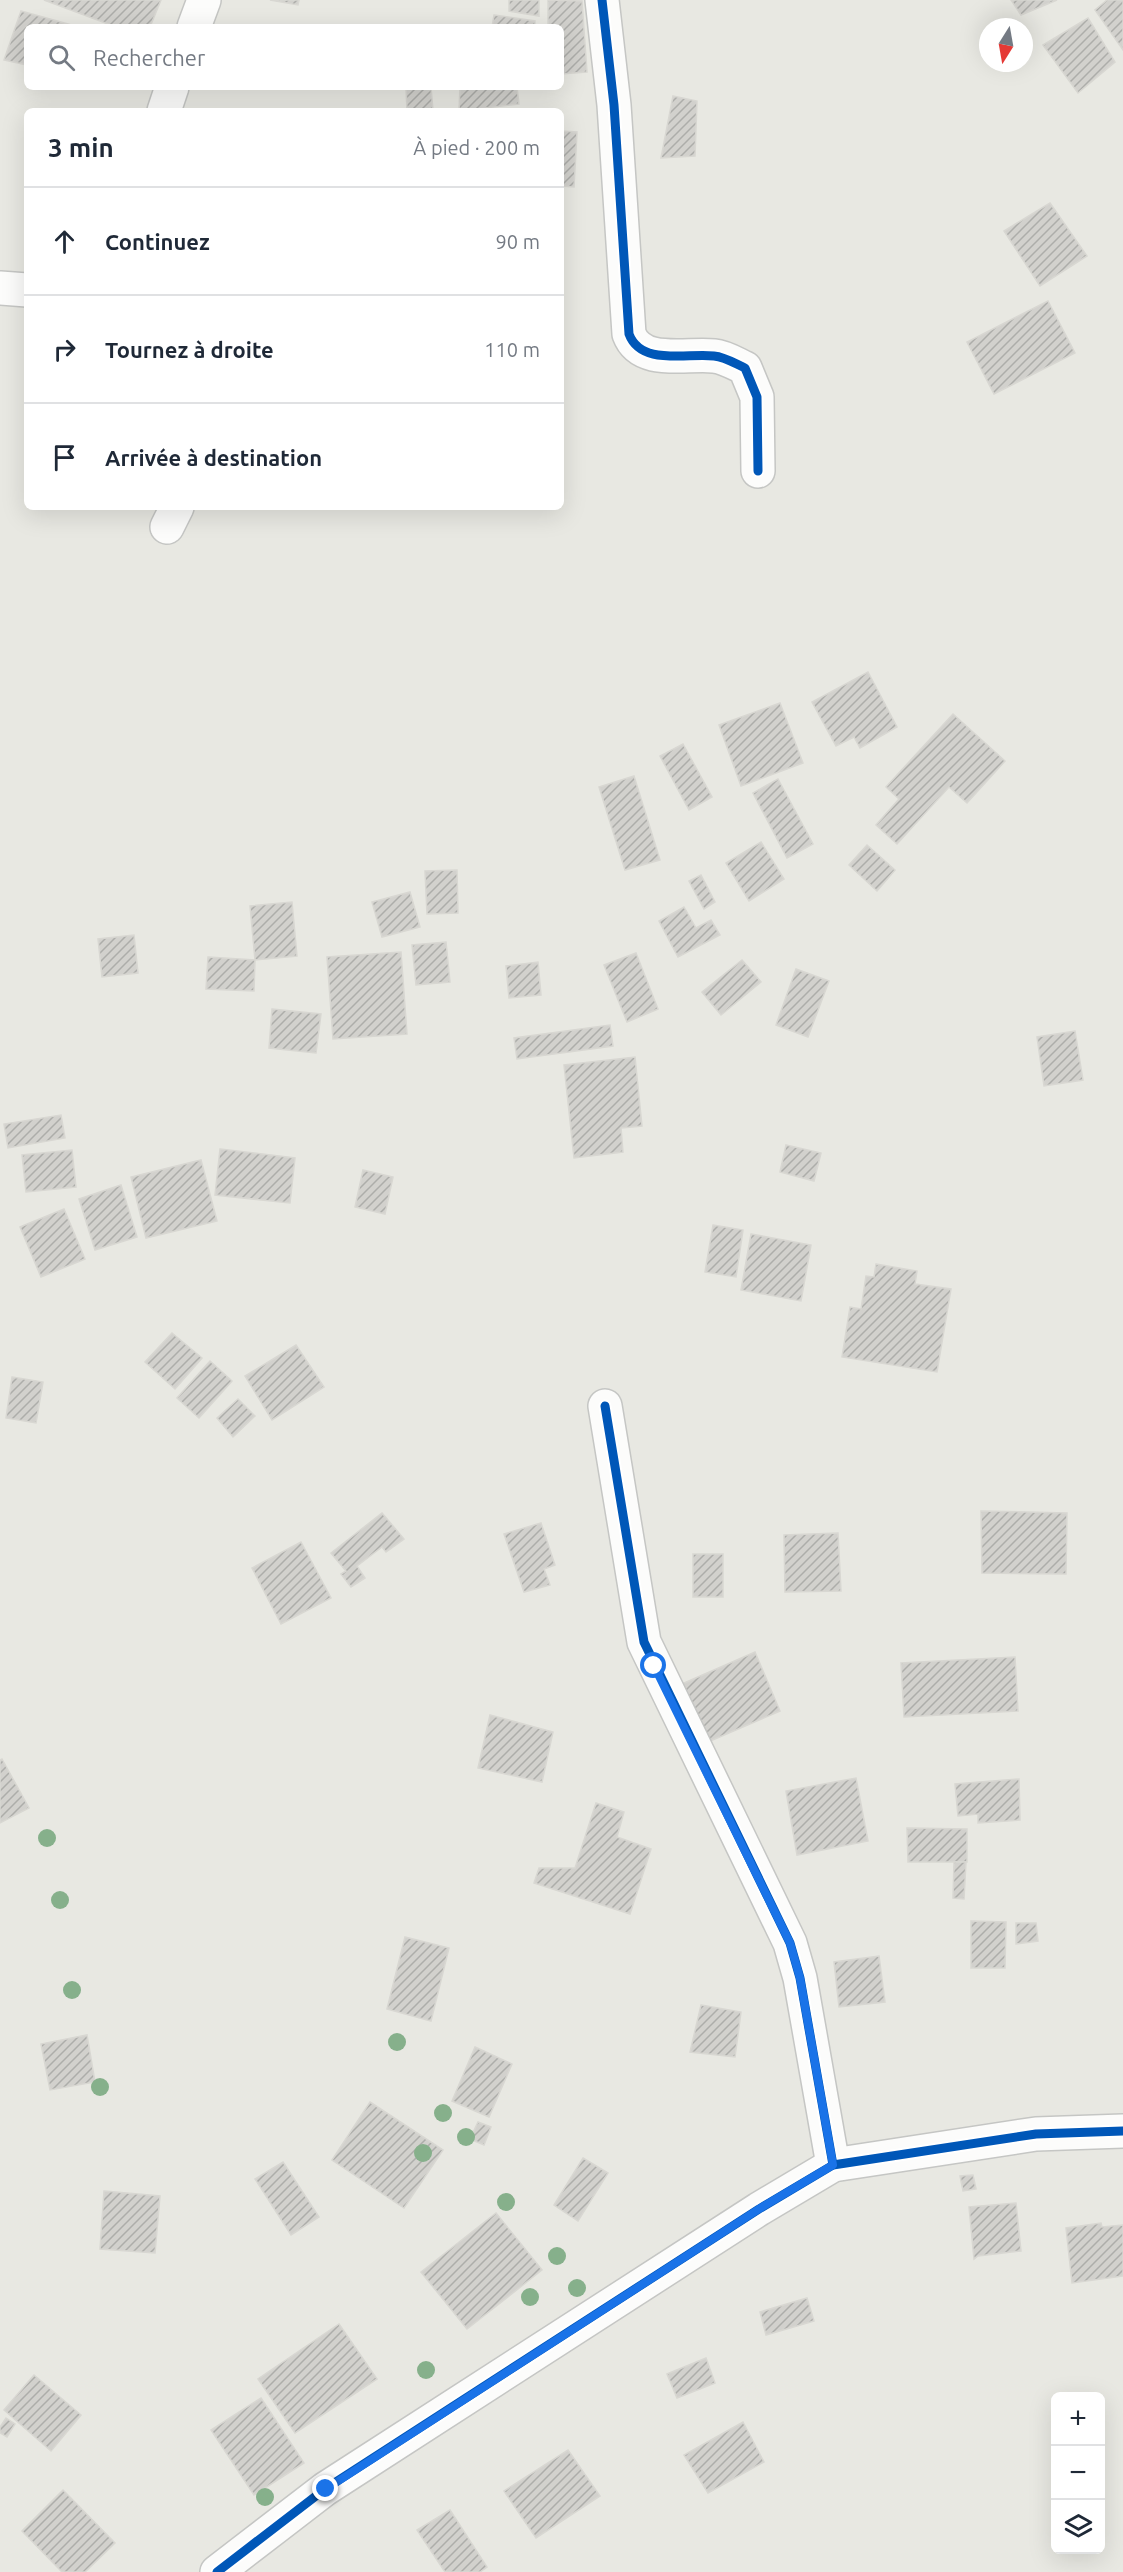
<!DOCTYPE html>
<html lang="fr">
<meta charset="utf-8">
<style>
:root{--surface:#fff;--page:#f2f2f3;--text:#1f2937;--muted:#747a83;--line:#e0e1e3}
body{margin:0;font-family:Ubuntu,sans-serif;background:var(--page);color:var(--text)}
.controls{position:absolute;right:18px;bottom:18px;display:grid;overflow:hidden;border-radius:9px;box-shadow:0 6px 24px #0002}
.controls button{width:54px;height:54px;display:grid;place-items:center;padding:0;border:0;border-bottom:2px solid var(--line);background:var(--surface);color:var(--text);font:30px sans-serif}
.compass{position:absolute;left:979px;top:18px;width:54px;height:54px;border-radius:50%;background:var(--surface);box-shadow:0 6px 24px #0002;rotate:191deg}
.stop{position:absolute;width:18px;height:18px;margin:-14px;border:4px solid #1a73e8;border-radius:50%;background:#fff}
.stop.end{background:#1a73e8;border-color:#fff;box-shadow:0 2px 6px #0008}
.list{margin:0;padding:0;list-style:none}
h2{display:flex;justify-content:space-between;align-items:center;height:78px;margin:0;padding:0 24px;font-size:26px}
h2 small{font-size:20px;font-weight:400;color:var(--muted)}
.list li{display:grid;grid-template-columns:39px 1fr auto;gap:18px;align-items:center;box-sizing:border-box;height:108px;padding:0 24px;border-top:2px solid var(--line)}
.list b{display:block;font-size:22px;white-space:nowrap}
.list em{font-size:20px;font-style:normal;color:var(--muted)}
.icon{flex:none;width:33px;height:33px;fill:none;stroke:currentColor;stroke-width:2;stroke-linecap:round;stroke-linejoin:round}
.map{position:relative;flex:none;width:1123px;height:2572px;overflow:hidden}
.search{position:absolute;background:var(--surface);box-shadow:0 6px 24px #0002;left:24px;top:24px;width:540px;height:66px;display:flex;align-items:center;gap:15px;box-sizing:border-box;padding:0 21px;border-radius:9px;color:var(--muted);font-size:22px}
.panel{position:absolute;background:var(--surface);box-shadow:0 6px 24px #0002;left:24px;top:108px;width:540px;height:402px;border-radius:9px}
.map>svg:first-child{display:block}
.building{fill:url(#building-hatch);stroke:#d8d7d2;stroke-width:1.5}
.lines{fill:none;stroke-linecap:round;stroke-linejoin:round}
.minor-casing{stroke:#c5c6c4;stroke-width:36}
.minor{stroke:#fcfcfb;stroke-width:33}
.cycleway-casing{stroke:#fff;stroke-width:13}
.cycleway{stroke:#0057b8;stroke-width:9}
.tree{fill:#86b08b}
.route{stroke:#1a73e8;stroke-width:8}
</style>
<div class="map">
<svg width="1123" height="2572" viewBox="0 0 1123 2572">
<defs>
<pattern id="building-hatch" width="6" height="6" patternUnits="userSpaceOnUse" patternTransform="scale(1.5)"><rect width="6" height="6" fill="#d2d1cd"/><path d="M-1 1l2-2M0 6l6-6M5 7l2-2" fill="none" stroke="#adadaa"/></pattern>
</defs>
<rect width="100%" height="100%" fill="#e8e8e2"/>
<g class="building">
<polygon points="44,0 161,0 150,27 116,27"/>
<polygon points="270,0 299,0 298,5"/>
<polygon points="509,0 539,0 539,16 509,11"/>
<polygon points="548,0 582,1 587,72 561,74 561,27 548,27"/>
<polygon points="1011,0 1057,0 1021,15"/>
<polygon points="1107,0 1123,0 1123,50 1095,10"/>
<polygon points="21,11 75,26 74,27 27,27 27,65 4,60"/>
<polygon points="494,15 535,21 535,27 492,27"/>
<polygon points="1088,18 1115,62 1078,93 1043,45"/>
<polygon points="406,87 431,87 433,111 407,111"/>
<polygon points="460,87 517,87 519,104 459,111"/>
<polygon points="673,96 697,101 695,156 661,158"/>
<polygon points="561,131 577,132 574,187 561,186"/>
<polygon points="1050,203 1087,256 1040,286 1004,231"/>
<polygon points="1048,301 1075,353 994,394 967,342"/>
<polygon points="868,672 897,727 860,748 854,737 836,746 812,702"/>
<polygon points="780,703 803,763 741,786 719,725"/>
<polygon points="953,714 1005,761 967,803 949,787 897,844 876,825 899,799 886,787"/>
<polygon points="683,744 712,797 689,810 660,756"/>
<polygon points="634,776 660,860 625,870 599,787"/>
<polygon points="778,779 813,844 787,858 753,793"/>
<polygon points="761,842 784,879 749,901 726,863"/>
<polygon points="867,845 895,870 877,891 849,865"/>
<polygon points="457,870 458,913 427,914 425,871"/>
<polygon points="701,875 715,902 704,909 689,881"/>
<polygon points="410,892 420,927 382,937 372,902"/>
<polygon points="292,902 297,956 255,960 250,906"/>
<polygon points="684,907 696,928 711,920 720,935 678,957 659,921"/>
<polygon points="134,935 138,973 102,977 98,939"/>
<polygon points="446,942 450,982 416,985 412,945"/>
<polygon points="401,952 407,1034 333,1039 327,957"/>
<polygon points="636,953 658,1009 627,1022 604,965"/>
<polygon points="208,957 255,960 254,991 206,989"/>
<polygon points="742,960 761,982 721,1015 702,992"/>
<polygon points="538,962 541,995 509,998 506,966"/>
<polygon points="796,969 829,981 808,1037 776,1025"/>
<polygon points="272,1009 321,1014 316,1053 269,1048"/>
<polygon points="610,1025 613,1046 517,1059 514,1038"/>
<polygon points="1075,1031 1083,1080 1044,1086 1037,1037"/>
<polygon points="635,1057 642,1126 621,1128 623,1152 574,1158 564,1065"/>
<polygon points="61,1115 65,1138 8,1148 4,1124"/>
<polygon points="786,1145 821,1153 814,1181 780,1172"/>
<polygon points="220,1149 295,1158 290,1203 215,1195"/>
<polygon points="72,1150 76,1187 26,1192 22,1155"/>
<polygon points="201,1160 217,1221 146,1238 131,1177"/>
<polygon points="363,1170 393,1177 385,1214 355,1207"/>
<polygon points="121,1185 137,1237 95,1250 79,1199"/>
<polygon points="64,1209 85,1259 41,1277 20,1227"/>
<polygon points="713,1225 743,1230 736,1277 705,1272"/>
<polygon points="751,1234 811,1245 801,1301 741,1290"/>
<polygon points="876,1264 917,1271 915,1284 951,1289 937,1372 842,1357 850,1307 861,1309 866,1276 874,1277"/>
<polygon points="172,1333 202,1358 175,1389 145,1362"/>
<polygon points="296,1345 324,1387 272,1420 245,1376"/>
<polygon points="210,1361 232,1381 199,1418 177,1398"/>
<polygon points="12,1377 43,1382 36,1423 6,1418"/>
<polygon points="238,1399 255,1416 233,1437 217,1418"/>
<polygon points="981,1511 1067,1513 1066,1574 982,1573"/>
<polygon points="382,1513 404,1539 386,1552 382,1547 357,1566 365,1578 351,1587 341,1574 346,1571 331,1553"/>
<polygon points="541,1523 555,1565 544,1569 550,1585 524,1592 504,1534"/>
<polygon points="838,1533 841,1591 785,1592 784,1535"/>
<polygon points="301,1542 331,1598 281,1624 252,1568"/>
<rect x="693" y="1554" width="30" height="43"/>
<polygon points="755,1652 780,1711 708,1742 682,1684"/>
<polygon points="1015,1657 1018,1711 904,1717 901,1663"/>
<polygon points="490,1715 553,1732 542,1782 478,1768"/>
<polygon points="2,1759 29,1808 0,1823 0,1760"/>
<polygon points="856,1778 868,1841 797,1855 786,1791"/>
<polygon points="1019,1779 1020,1820 978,1823 978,1814 958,1816 955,1784"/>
<polygon points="596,1803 624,1812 617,1837 651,1849 630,1914 534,1883 539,1868 575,1868"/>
<polygon points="907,1828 967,1829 967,1862 908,1862"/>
<polygon points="954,1862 966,1862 964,1899 953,1898"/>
<polygon points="971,1921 1006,1922 1005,1968 971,1968"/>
<polygon points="1016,1923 1036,1923 1038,1941 1016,1944"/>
<polygon points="405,1937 449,1948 431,2021 387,2009"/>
<polygon points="879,1956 885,2002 839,2007 834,1962"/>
<polygon points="701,2005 741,2012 735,2057 690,2052"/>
<polygon points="87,2035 95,2082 50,2090 41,2044"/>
<polygon points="475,2047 512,2064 489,2117 452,2101"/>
<polygon points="370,2102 443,2150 404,2208 332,2160"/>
<polygon points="478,2122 491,2127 484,2145 470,2139"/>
<polygon points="583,2158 608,2173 578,2221 554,2205"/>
<polygon points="283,2162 319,2217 291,2235 255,2179"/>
<polygon points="973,2175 976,2189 963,2191 960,2176"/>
<polygon points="104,2191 160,2196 155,2253 100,2249"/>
<polygon points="1016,2203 1021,2251 978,2256 974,2259 969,2207"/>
<polygon points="496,2213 542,2270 467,2329 421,2272"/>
<polygon points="1101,2223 1102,2227 1123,2225 1123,2276 1072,2283 1066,2228"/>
<polygon points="807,2298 814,2321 766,2335 760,2312"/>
<polygon points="339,2324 377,2379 295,2433 258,2379"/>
<polygon points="706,2358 715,2383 677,2398 667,2374"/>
<polygon points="34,2375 81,2415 51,2451 4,2410"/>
<polygon points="261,2398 304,2463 254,2495 211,2430"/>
<polygon points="6,2418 15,2424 7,2437 0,2433 0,2427"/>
<polygon points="743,2422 764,2462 708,2493 684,2455"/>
<polygon points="568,2450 600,2496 536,2538 504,2491"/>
<polygon points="63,2490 115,2543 85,2572 62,2572 22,2531"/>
<polygon points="450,2510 487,2567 480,2572 445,2572 417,2530"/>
</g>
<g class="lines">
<defs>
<g id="minor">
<path d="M602,0L614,105L629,334C641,366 686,353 714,356C725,357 736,364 745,368L757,397L758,471"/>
<polyline points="194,27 204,0"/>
<polyline points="164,111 172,87"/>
<polyline points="0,288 27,290"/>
<polyline points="167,527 177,507"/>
<polyline points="605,1406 644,1642 790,1943 800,1978 833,2165"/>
<polyline points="217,2572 325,2489 759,2209 833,2165 1036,2134 1123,2131"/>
</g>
</defs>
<use href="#minor" class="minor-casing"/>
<use href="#minor" class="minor"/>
<defs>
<g id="cycleway">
<path d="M602,0L614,105L629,334C641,366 686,353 714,356C725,357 736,364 745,368L757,397L758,471"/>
<polyline points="605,1406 644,1642 790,1943 800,1978 833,2165"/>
<polyline points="217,2572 325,2489 759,2209 833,2165 1036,2134 1123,2131"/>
</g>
</defs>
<use href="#cycleway" class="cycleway-casing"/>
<use href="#cycleway" class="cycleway"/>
</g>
<g class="tree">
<circle cx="47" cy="1838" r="9"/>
<circle cx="60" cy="1900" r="9"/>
<circle cx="72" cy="1990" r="9"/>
<circle cx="397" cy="2042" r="9"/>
<circle cx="100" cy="2087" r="9"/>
<circle cx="443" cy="2113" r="9"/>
<circle cx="466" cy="2137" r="9"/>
<circle cx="423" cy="2153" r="9"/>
<circle cx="506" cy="2202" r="9"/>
<circle cx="557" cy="2256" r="9"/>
<circle cx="577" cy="2288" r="9"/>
<circle cx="530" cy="2297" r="9"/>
<circle cx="426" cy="2370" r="9"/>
<circle cx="265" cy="2497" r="9"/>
</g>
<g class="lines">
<polyline class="route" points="326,2489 759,2209 833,2165 800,1978 790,1943 654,1666"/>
</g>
</svg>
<div class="controls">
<button>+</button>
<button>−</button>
<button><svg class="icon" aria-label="layers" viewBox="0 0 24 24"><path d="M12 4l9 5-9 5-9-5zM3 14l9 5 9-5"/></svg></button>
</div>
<svg class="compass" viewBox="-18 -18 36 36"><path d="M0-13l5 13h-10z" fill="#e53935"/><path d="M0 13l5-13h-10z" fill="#747a83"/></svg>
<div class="stop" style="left:654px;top:1666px"></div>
<div class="stop end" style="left:326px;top:2489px"></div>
<div class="search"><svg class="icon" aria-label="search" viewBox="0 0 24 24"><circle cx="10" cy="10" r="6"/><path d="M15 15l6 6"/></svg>Rechercher</div>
<section class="panel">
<h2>3 min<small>À pied · 200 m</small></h2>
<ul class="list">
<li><svg class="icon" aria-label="ahead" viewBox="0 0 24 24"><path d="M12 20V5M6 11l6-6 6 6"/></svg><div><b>Continuez</b></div><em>90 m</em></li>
<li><svg class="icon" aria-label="right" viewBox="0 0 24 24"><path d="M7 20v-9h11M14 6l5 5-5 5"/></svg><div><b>Tournez à droite</b></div><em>110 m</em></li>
<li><svg class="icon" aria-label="arrive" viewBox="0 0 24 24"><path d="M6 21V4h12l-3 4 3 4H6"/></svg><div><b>Arrivée à destination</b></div></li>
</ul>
</section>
</div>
